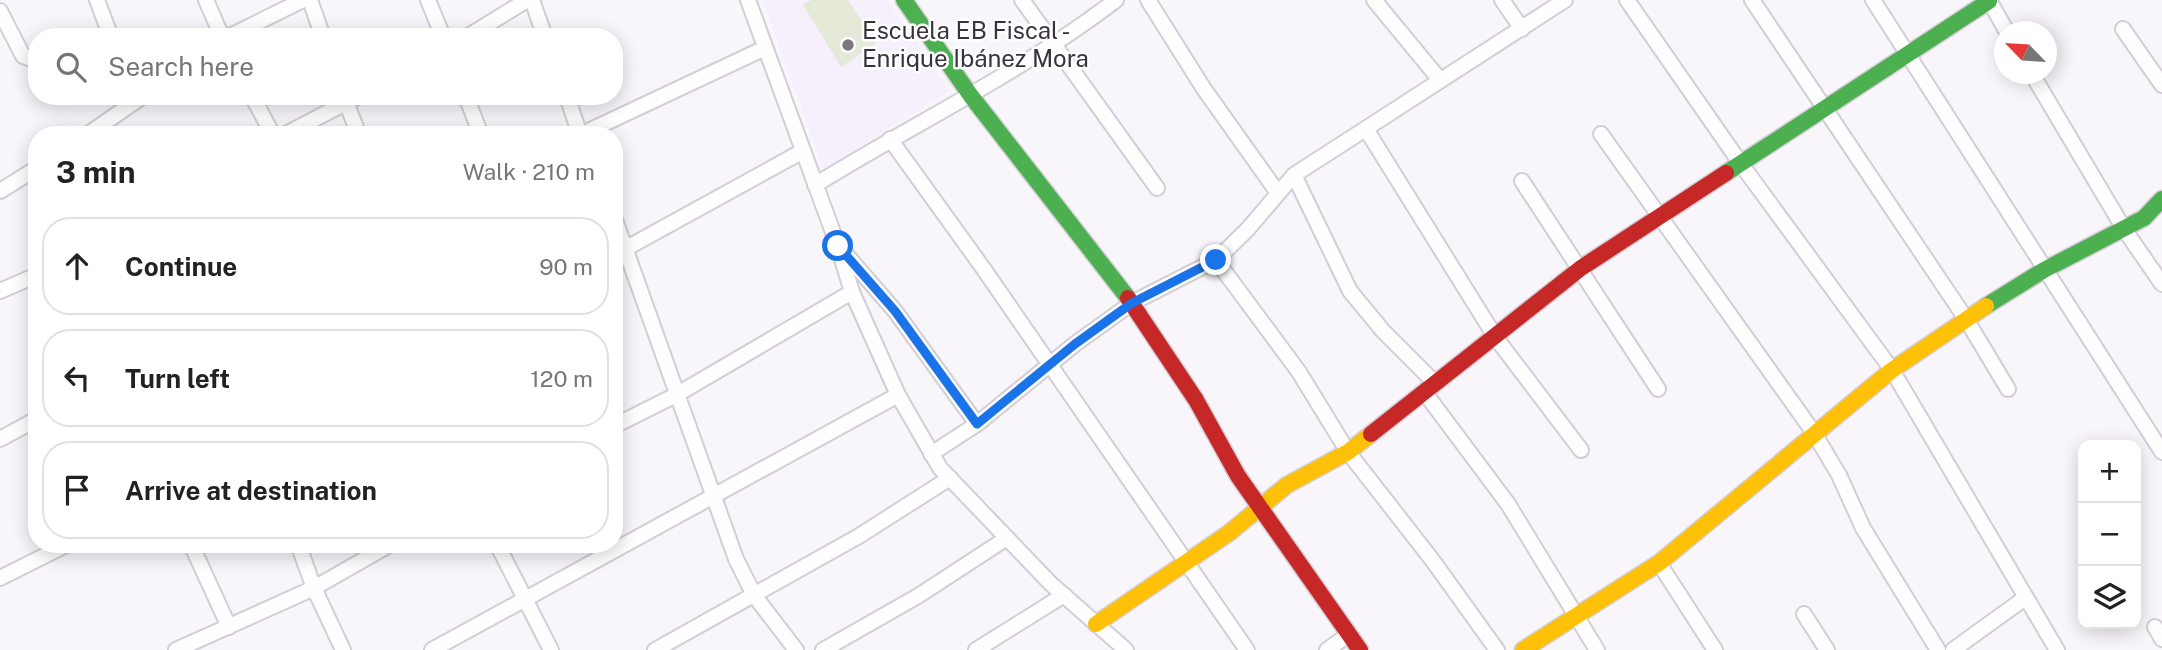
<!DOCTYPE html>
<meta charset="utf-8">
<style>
:root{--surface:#fff;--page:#f2f2f2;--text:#222;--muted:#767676;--line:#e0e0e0}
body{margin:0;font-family:"Public Sans",sans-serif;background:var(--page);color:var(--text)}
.controls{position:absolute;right:21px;bottom:21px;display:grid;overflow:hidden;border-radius:14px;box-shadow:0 4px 18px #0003}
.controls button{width:63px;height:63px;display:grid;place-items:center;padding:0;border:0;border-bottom:2px solid var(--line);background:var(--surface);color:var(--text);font:35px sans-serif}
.compass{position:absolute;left:1994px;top:21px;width:63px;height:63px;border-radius:50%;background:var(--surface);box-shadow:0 4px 18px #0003;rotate:295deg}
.stop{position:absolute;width:21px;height:21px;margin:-16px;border:5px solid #1a73e8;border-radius:50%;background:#fff}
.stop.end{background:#1a73e8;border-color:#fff;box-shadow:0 2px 7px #0008}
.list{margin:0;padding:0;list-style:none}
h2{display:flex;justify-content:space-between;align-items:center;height:91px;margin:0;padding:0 28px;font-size:30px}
h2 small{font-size:23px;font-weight:400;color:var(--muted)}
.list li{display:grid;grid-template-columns:46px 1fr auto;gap:21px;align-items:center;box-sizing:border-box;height:98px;margin:0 14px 14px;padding:0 14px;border:2px solid var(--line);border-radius:28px}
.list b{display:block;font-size:26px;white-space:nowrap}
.list em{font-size:23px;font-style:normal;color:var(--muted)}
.icon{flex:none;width:38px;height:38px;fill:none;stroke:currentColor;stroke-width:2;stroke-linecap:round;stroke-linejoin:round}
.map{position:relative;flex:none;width:2162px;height:650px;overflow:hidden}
.search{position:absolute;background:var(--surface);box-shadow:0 4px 18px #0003;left:28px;top:28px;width:595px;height:77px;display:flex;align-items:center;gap:18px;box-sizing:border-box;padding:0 24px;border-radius:28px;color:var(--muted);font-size:26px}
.panel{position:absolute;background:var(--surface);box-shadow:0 4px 18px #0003;left:28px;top:126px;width:595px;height:427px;border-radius:28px}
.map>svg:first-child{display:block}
.built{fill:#f6effc}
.green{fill:#e5e9d7}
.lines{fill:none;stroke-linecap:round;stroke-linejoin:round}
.street-casing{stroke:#d3ced6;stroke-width:18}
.fast-casing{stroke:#d3ced6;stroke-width:19}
.slow-casing{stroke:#d3ced6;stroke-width:19}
.jam-casing{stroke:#d3ced6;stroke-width:19}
.street{stroke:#fefefe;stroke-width:14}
.fast{stroke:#4caf50;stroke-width:16}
.slow{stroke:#ffc107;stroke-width:16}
.jam{stroke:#c62828;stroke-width:16}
.route{stroke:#1a73e8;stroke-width:9}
.poi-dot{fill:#7b777f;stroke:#fff;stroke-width:2.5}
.labels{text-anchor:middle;stroke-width:5;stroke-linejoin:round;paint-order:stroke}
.poi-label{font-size:24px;fill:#38323d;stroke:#fff;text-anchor:start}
</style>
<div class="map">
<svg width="2162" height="650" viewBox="0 0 2162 650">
<rect width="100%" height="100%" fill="#f8f6fa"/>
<polygon class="built" points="763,0 886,0 949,91 823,169"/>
<polygon class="green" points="811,0 848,0 876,43 841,67 803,5"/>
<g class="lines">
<defs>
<g id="street">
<polyline points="97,0 111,37"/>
<polyline points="206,0 222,37"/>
<polyline points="310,0 323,37"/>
<polyline points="428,0 443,37"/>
<polyline points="532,0 545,37"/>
<polyline points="748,0 838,246 852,292 898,395 940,468 1051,584 1126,650"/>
<polyline points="1022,0 1157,188"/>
<polyline points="1148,0 1204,89 1278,193"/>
<polyline points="1374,0 1440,80"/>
<polyline points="1502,0 1522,29"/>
<polyline points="1627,0 1741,164 1892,370 2057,650"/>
<polyline points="1752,0 1966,319 2008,389"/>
<polyline points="1873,0 2162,452"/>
<polyline points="1989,0 2007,32"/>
<polyline points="0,11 23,56 37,61"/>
<polyline points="2123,29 2162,85"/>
<polyline points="228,37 303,0"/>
<polyline points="467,37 527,0"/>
<polyline points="2032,74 2124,229 2162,284"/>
<polyline points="252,96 273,135"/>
<polyline points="466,96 481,135"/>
<polyline points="567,96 580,135"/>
<polyline points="344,97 359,135"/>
<polyline points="1366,129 1496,338 1581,450"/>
<polyline points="1601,134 1814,433 1839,475 1863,528 1938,650"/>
<polyline points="87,135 143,96"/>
<polyline points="284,135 359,96"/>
<polyline points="580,135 765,48"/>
<polyline points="890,139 983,268 1247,650"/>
<polyline points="1294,175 1350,291 1383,331 1435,383"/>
<polyline points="1522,181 1658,389"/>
<path d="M815,185C915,123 1022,72 1116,0"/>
<polyline points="0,191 37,168"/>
<polyline points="614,217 736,559 754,595 796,650"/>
<polyline points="843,251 895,311 977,424"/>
<polyline points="614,255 803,151"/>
<polyline points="1216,260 1299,372 1348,452 1433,561 1497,650"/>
<polyline points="0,291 37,275"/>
<polyline points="1425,393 1508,504 1597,650"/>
<polyline points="614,426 676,395 852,292"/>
<polyline points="0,439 37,419"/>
<polyline points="931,454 977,424 1075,344 1132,303 1216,260 1247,230 1294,175 1565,0"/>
<polyline points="191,544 229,627"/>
<polyline points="298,544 314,588 343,650"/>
<polyline points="497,544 551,650"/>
<polyline points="1659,563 1715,650"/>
<polyline points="0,578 68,544"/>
<polyline points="1804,614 1827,650"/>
<polyline points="2155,627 2162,639"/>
<polyline points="176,650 314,588 391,544"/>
<polyline points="432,650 898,395"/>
<polyline points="655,650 859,536 950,478"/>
<polyline points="823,650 918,596 1007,538"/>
<polyline points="976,650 1064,595"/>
<polyline points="1327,650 1348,635"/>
<polyline points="1953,650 2025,598"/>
</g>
<g id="fast">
<polyline points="904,0 971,96 1128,298"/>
<polyline points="1726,173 1989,1"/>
<polyline points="1986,306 2044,270 2144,218 2162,199"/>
</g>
<g id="slow">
<polyline points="1096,624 1229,533 1287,485 1348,452 1371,434"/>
<polyline points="1523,650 1659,563 1892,370 1986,306"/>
</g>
<g id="jam">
<polyline points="1128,298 1196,400 1238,476 1360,650"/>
<polyline points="1371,434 1581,268 1726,173"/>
</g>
</defs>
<use href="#street" class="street-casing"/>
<use href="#fast" class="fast-casing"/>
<use href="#slow" class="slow-casing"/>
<use href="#jam" class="jam-casing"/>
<use href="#street" class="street"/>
<use href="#fast" class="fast"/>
<use href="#slow" class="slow"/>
<use href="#jam" class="jam"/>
</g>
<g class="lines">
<polyline class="route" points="838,246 895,311 977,424 1075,344 1132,303 1216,260"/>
</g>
<circle class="poi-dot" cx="848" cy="45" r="7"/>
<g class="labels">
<g class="poi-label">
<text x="862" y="39">Escuela EB Fiscal -<tspan x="862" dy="28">Enrique Ibánez Mora</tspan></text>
</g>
</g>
</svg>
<div class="controls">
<button>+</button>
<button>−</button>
<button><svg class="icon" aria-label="layers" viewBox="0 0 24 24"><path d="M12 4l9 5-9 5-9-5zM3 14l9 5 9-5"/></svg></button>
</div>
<svg class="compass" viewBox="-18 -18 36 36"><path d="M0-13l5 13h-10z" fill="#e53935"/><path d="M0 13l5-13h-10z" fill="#767676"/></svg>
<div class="stop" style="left:838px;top:246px"></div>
<div class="stop end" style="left:1216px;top:260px"></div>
<div class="search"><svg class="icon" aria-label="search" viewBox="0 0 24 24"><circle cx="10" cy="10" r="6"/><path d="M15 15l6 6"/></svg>Search here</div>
<section class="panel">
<h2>3 min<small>Walk · 210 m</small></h2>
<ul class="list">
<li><svg class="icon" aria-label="ahead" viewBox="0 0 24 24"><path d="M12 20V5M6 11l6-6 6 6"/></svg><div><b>Continue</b></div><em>90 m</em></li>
<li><svg class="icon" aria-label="left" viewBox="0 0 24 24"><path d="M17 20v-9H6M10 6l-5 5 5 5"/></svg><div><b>Turn left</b></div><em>120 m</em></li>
<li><svg class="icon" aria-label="arrive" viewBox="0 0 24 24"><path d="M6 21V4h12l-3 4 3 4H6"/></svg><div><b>Arrive at destination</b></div></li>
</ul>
</section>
</div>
